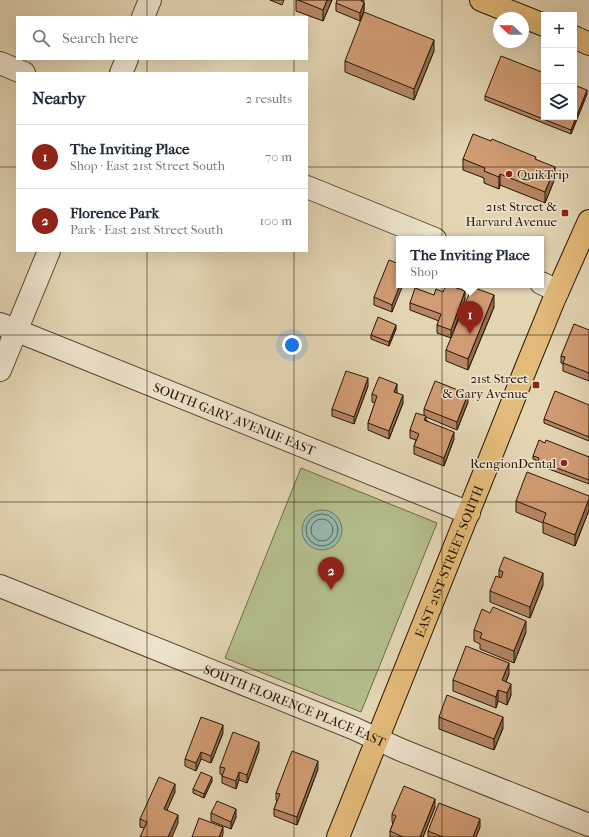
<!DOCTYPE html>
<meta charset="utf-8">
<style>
:root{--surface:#fff;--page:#f2f2f3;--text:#1f2937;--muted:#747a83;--line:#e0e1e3;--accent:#8f2418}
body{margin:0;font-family:"IM FELL French Canon",serif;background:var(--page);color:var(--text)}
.controls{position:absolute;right:12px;top:12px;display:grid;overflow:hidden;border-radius:0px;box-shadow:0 4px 16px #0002}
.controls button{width:36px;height:36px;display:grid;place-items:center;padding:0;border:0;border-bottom:1px solid var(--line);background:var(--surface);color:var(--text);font:20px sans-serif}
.compass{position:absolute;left:493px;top:12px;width:36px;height:36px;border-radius:50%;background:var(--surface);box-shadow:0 4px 16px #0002;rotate:292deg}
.you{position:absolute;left:292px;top:345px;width:14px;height:14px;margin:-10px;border:3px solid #fff;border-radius:50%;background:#1a73e8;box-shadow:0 0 0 6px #1a73e833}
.badge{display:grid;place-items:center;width:26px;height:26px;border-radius:50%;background:var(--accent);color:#fff;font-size:13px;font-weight:700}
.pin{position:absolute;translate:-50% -33px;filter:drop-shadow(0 1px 2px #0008)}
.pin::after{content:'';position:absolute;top:21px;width:14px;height:12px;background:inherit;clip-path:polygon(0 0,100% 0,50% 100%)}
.popup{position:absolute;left:396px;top:236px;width:148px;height:52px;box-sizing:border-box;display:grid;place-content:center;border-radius:0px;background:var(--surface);filter:drop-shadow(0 1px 3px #0005);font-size:13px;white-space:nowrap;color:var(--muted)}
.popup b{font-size:15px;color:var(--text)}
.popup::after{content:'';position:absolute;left:50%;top:100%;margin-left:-8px;border:8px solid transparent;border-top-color:var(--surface)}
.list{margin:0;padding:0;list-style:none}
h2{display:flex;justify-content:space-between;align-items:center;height:52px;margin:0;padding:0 16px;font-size:17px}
h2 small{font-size:13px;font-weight:400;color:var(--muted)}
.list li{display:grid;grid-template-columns:26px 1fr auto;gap:12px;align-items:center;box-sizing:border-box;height:64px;padding:0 16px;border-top:1px solid var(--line)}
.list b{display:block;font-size:15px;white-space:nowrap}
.list p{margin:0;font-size:13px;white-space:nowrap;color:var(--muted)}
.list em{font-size:13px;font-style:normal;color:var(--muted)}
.icon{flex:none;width:22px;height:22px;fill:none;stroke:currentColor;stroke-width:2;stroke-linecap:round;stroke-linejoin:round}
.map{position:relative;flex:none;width:589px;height:837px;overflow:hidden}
.search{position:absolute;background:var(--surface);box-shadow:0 4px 16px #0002;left:16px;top:16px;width:292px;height:44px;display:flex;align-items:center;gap:10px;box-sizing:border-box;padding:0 14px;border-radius:0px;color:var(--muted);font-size:15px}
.panel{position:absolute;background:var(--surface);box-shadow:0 4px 16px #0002;left:16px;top:72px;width:292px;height:180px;border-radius:0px}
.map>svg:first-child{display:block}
.green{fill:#b4bd8c;stroke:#6e6a49}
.water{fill:#95b8ad;stroke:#69776a}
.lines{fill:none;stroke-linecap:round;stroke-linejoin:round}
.shore{stroke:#5e675a;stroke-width:1}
.minor-casing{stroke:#564631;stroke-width:24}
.major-casing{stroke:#271606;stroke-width:24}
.minor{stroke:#ede3cd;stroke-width:22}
.major{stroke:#e2ba79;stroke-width:22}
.wall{fill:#b48663;stroke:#271606}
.shaded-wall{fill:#926d50;stroke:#271606}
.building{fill:#d19c73;stroke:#271606}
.grid{fill:none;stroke:#271606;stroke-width:1;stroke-opacity:0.55}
.poi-dot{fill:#8f2418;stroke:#ede3cd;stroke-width:1.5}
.labels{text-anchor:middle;stroke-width:3;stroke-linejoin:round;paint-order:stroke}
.poi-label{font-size:13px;fill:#271606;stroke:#ede3cd;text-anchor:end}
.street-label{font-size:13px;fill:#271606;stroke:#ede3cd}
</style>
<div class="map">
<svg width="589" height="837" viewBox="0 0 589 837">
<rect width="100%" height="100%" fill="#e3d4b2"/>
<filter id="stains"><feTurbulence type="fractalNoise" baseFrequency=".005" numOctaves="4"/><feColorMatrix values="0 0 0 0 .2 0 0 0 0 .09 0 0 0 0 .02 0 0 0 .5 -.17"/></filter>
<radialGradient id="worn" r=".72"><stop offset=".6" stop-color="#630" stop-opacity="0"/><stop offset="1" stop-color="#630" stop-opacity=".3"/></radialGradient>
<polygon class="green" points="301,468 437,523 361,712 225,658"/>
<circle class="water" cx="322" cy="530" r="20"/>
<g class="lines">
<g class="shore">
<circle cx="322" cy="530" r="16"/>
<circle cx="322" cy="530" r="11"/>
</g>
<defs>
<g id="minor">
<polyline points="143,17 150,0"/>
<polyline points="0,63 24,73"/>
<polyline points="121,73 127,59"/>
<polyline points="307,187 435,239"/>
<polyline points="541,283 558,291"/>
<path id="s1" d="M0,324L469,513"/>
<polyline points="0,370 49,251"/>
<path id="s2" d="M0,586L353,728L401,750L589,825"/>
</g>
<g id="major">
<polyline points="481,0 544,25"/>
<polyline points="574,37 589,44"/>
<path id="s3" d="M338,837L491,456L526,368L553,302L589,221"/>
</g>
</defs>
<use href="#minor" class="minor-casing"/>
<use href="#major" class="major-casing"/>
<use href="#minor" class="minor"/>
<use href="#major" class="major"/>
</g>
<g class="wall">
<polygon points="270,0 284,0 282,5"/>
<polygon points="296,0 332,0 323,21 296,11"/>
<polygon points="364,0 364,10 360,21 336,11 336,3"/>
<polygon points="434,51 414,100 345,72 345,61"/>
<polygon points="587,94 571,134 485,100 485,96"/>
<polygon points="463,159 536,159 555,178 545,203 500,185 499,189 484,183 484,178 463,170"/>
<polygon points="399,264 392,312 374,305 374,297"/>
<polygon points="434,295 465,299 451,338 437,333 437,325 439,321 410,310 410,303"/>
<polygon points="494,307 468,370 446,361 446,350"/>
<polygon points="396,329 389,346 371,339 371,335"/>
<polygon points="589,330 589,381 563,371 563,364 561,363 561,356"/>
<polygon points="368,386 354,424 332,416 332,409"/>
<polygon points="397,392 397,393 403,403 389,439 368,430 368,423 375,403 372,402 372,394"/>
<polygon points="468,402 457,430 426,417 426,420 454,439 444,466 414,454 414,446 416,440 410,438 410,430 424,416 424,409"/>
<polygon points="589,405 589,441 544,423 544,419"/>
<polygon points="545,443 589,457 589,484 538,465 538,461 533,459 533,456"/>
<polygon points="589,496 589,510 575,546 543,533 543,523 516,512 516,501"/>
<polygon points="499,570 543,585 530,618 490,602 490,591 499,577"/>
<polygon points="490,613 526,632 514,663 480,649 480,644 474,641 474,630"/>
<polygon points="509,674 506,682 511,695 507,705 498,701 496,708 453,691 453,680"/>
<polygon points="439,717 503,728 494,750 439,729"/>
<polygon points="223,733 211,763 201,759 196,771 185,766 185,759"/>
<polygon points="259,750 247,783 239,780 236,789 222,783 222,775 220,774 220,767"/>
<polygon points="318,769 297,825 274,816 274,809 277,801 276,800 276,793"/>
<polygon points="212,781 204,798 193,793 193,789"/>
<polygon points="175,792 166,810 178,823 144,828 140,827 140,819"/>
<polygon points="435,807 423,837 390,837 390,831 393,823 392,822 392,814"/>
<polygon points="211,813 236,817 231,829 211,821"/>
<polygon points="480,827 476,837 428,837 428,831"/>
</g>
<g class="shaded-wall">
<polygon points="327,0 332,0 323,21 323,10"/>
<polygon points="364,3 364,10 360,21 360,13"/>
<polygon points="434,40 434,51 414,100 414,89"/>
<polygon points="587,90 587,94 571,134 571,130"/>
<polygon points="555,167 555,178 545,203 545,192"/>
<polygon points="500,174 500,185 499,189 499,177"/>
<polygon points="400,285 403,285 392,312 392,305"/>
<polygon points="465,291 465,299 451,338 451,330"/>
<polygon points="494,295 494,307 468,370 468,359"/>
<polygon points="396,325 396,329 389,346 389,342"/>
<polygon points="368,378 368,386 354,424 354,417"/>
<polygon points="397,384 397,392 394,400 394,392"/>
<polygon points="468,394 468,402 457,430 457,422"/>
<polygon points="403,395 403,403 389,439 389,431"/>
<polygon points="454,432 454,439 444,466 444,458"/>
<polygon points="589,499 589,510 575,546 575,535"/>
<polygon points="543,573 543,585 530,618 530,607"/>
<polygon points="526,621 526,632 514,663 514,651"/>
<polygon points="509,663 509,674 502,691 502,680"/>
<polygon points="511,684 511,695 507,705 507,693"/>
<polygon points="498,690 498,701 496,708 496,697"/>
<polygon points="503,717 503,728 494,750 494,739"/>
<polygon points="223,725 223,733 211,763 211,756"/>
<polygon points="259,742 259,750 247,783 247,775"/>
<polygon points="201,752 201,759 196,771 196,763"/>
<polygon points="318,761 318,769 297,825 297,817"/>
<polygon points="239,772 239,780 236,789 236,781"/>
<polygon points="212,777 212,781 204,798 204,794"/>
<polygon points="175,784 175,792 164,817 164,809"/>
<polygon points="435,799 435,807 423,837 420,837"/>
<polygon points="236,809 236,817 231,829 231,822"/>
<polygon points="178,815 178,823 172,837 168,837"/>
<polygon points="480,819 480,827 476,837 473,837"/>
<polygon points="223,827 223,834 222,837 219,837"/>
</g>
<g class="building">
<polygon points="298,0 327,0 323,10"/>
<polygon points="337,0 361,0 361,1 364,3 360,13 336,3"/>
<polygon points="364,12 434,40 414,89 345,61"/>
<polygon points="501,56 544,73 544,117 574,117 574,85 587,90 571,130 485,96"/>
<polygon points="473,134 491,141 492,139 536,157 535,159 555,167 545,192 500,174 499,177 484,171 485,168 463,159"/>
<polygon points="389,260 399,264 399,285 400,285 392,305 374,297"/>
<polygon points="446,285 448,285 465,291 451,330 437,325 441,314 410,303 415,288 434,295 436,289 443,292"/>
<polygon points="472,287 494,295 468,359 446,350"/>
<polygon points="378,317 396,325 389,342 371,335"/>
<polygon points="574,324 589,330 589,373 563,363 565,357 561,356"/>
<polygon points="346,371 368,378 354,417 332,409"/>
<polygon points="379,377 397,384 394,392 403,395 389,431 368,423 377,396 372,394"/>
<polygon points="435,381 468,394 457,422 424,409"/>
<polygon points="555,391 589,405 589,437 544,419"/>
<polygon points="416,413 426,416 424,420 454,432 444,458 414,446 419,434 410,430"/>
<polygon points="539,440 545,443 546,440 589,457 589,480 538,461 539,458 533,456"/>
<polygon points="527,472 589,496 589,499 575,535 543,522 546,513 516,501"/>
<polygon points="504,557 543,573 530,607 490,591 496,576 501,578 503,572 499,570"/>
<polygon points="493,607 526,621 514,651 480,638 482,633 474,630 482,609 490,613"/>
<polygon points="466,646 509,663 502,680 511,684 507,693 498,690 496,697 453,680"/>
<polygon points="447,695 503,717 494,739 439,717"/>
<polygon points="201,717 223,725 211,756 201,752 196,763 185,759"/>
<polygon points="233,732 259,742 247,775 239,772 236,781 222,776 225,768 220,767"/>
<polygon points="292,751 318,761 297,817 274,809 280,794 276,793"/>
<polygon points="201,772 212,777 204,794 193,789"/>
<polygon points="159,777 175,784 164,809 178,815 168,837 140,837 147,822 140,819"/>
<polygon points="404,786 435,799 420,837 403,837 390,831 396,816 392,814"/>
<polygon points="217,801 236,809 231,822 211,813"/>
<polygon points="439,803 480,819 473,837 443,837 428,831"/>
<polygon points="199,818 223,827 219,837 192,837"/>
</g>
<path class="grid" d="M147,0V17M294,0V17M442,0V837M147,59V73M294,59V73M0,167H17M307,167H589M147,251V837M294,251V837M0,335H589M0,502H589M0,670H589"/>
<g class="poi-dot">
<circle cx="509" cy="174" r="4"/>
<rect x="561" y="209" width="8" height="8" rx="2"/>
<rect x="532" y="381" width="8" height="8" rx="2"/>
<circle cx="564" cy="463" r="4"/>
</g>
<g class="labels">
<g class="poi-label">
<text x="517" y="179" text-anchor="start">QuikTrip</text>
<text x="557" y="211">21st Street &amp;<tspan x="557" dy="15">Harvard Avenue</tspan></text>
<text x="528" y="383">21st Street<tspan x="528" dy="15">&amp; Gary Avenue</tspan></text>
<text x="556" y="468">RengionDental</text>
</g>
<g class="street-label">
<text dy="5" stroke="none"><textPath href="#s1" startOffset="253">SOUTH GARY AVENUE EAST</textPath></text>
<text dy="5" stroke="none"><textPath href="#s3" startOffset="297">EAST 21ST STREET SOUTH</textPath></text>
<text dy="5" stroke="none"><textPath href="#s2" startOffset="318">SOUTH FLORENCE PLACE EAST</textPath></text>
</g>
</g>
<rect width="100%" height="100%" filter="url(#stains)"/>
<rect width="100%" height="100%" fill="url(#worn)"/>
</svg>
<div class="controls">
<button>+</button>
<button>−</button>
<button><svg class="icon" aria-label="layers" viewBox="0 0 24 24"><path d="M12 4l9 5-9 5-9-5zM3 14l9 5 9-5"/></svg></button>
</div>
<svg class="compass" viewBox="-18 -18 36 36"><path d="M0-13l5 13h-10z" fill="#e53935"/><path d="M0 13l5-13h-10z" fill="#747a83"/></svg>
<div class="you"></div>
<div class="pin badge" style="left:470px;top:334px">1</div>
<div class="popup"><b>The Inviting Place</b>Shop</div>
<div class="pin badge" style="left:331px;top:590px">2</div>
<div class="search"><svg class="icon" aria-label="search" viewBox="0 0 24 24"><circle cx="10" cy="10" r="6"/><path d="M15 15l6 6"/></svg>Search here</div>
<section class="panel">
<h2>Nearby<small>2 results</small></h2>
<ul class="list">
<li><span class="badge">1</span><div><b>The Inviting Place</b><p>Shop · East 21st Street South</p></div><em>70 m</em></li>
<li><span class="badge">2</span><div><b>Florence Park</b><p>Park · East 21st Street South</p></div><em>100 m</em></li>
</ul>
</section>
</div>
